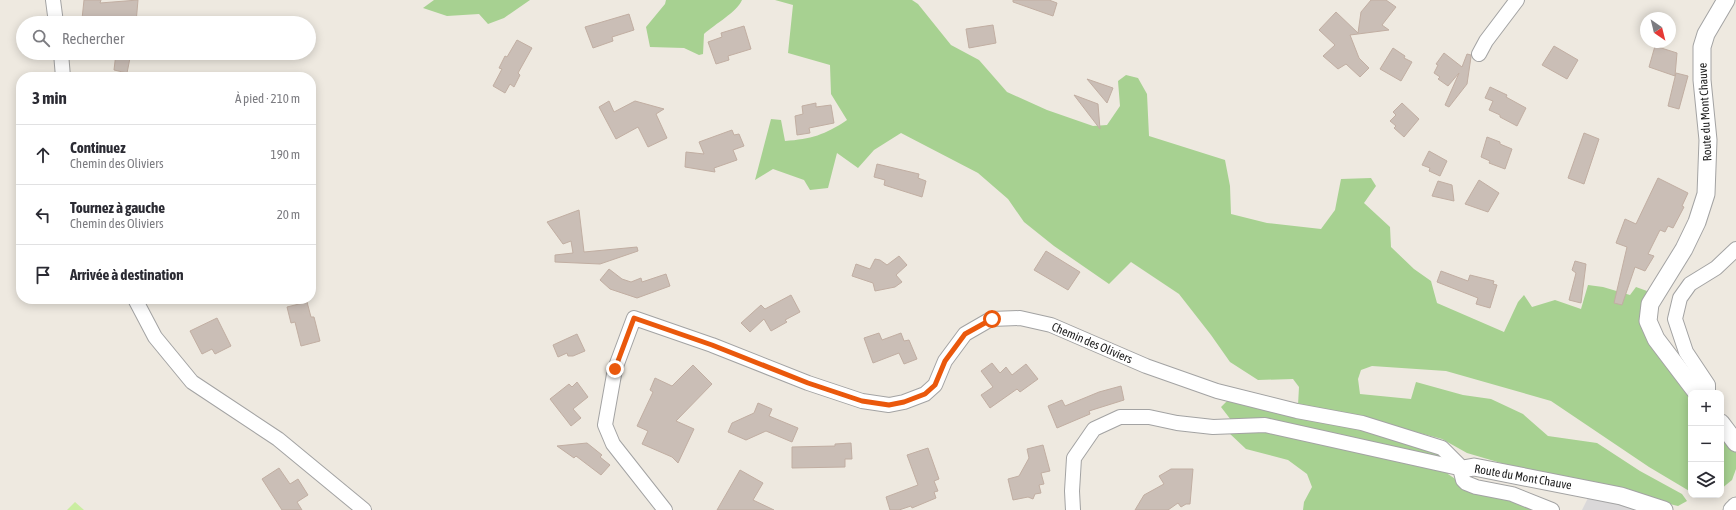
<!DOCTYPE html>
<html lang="fr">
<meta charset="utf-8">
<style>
:root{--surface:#fff;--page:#f7f7f7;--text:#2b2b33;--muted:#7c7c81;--line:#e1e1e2}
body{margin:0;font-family:"Asap Condensed",sans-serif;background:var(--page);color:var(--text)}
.controls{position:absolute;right:12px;bottom:12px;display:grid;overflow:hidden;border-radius:8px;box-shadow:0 2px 10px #0003}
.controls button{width:36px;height:36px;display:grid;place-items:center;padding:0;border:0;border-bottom:1px solid var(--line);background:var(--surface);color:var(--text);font:20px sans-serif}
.compass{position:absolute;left:1640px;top:12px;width:36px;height:36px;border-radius:50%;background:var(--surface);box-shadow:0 2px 10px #0003;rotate:145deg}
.stop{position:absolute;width:12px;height:12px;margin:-9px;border:3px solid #ea580c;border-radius:50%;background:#fff}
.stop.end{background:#ea580c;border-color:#fff;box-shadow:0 1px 4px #0008}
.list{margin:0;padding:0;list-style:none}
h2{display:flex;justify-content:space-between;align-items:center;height:52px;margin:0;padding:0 16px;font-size:17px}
h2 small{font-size:13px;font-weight:400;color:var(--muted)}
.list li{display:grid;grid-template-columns:26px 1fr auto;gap:12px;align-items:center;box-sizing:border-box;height:60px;padding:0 16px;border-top:1px solid var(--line)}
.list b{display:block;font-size:15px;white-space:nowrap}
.list p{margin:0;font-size:13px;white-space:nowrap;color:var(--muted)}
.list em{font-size:13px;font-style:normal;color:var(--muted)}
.icon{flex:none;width:22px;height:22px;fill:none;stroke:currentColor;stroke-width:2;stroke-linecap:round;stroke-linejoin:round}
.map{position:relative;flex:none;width:1736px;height:510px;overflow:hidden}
.search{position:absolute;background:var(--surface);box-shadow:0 2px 10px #0003;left:16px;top:16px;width:300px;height:44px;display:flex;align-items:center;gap:10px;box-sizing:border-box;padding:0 14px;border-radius:22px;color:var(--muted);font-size:15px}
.panel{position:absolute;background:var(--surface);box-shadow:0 2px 10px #0003;left:16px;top:72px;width:300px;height:232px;border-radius:16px}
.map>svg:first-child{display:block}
.residential{fill:#dad8d9}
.grass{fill:#caeda1}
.forest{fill:#a7d191}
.building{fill:#cabeb6;stroke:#c1aea2}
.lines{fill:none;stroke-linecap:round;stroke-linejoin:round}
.minor-casing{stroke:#a3a3a3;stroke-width:16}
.tertiary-casing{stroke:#a3a3a3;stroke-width:19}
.minor{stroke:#fff;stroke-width:14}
.tertiary{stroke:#fff;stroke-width:17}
.route{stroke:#ea580c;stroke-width:5}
.labels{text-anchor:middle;stroke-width:4;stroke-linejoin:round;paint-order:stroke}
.street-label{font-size:12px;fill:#1c1c1c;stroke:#fff}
</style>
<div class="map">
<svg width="1736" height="510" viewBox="0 0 1736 510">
<rect width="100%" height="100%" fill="#eee9e0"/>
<polygon class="residential" points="1588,498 1617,504 1639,510 1582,510"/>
<polygon class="grass" points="75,502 84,510 67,510"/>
<g class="forest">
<polygon points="434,0 530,0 504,18 488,24 479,14 447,16 423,8"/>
<path d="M666,0H742C737,12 715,24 704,34L703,54L699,55L684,48L650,47L646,27L665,4Z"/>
<path d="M775,0H912L918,4L951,45L979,60L1007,92L1047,110L1093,126L1107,125L1120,106L1118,81L1126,75L1138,78L1147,94L1149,136L1225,160L1230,186L1231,214L1267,223L1321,229L1335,210L1341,179L1371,178L1376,186L1364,203L1390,227L1391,247L1414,269L1431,281L1437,303L1504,332L1518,302L1524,295L1532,307L1555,300L1581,309L1588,285L1603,287L1630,295L1636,287L1647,291L1645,300L1691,393V492L1649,467L1551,401L1446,371L1372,366L1361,370L1358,379L1360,394L1411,399L1416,382L1463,395L1491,399L1523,414L1548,436L1597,443L1640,471L1682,494L1687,501L1678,506L1518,468L1467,453L1442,439L1356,416L1298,405L1299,387L1293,379L1258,380L1230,362L1211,335L1179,294L1131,262L1109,284L1054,246L1024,222L1008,199L978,173L901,133L874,150L858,168L837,153L828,188L810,190L804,180L773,169L755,180L771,119L781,120L785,141C811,139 825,135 847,120L831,94L830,65L788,53L793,5Z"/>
<polygon points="1228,400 1370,430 1443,453 1448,474 1464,485 1545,510 1303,510 1304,502 1312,487 1307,474 1288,460 1246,449 1228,432 1231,420 1221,407"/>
<polygon points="1721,430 1736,452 1736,469 1732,480 1721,489"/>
</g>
<g class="building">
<polygon points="84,0 101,0 100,3 138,0 136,23 90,23 90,20 82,19"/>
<polygon points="1013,0 1049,0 1057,3 1053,16 1013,2"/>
<polygon points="1371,0 1386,0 1396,7 1382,25 1389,30 1350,35 1359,58 1369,68 1360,77 1346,64 1338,69 1323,56 1335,45 1319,30 1336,12 1358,33 1361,12"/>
<polygon points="629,14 634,30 612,37 613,41 593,48 585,27"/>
<polygon points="993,25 996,43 969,48 966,29"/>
<polygon points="744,26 751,49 728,56 729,60 716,64 708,42 722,37 721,33"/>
<polygon points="517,40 532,48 518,73 520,75 514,87 510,84 505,93 493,86 502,69 499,68 505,56 507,57"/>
<polygon points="1554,46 1578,60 1567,79 1542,65"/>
<polygon points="1655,46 1677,53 1675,76 1649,67"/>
<polygon points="1393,48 1405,56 1404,58 1412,62 1401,81 1380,69"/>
<polygon points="116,53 131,53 127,73 114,70"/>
<polygon points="1444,53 1462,67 1467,54 1471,55 1471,57 1467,84 1449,107 1445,105 1459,73 1448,86 1438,79 1440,77 1434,73 1438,65 1436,64"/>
<polygon points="1676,73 1688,76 1679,109 1668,106"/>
<polygon points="1087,79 1113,88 1107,103"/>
<polygon points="1490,87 1507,95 1506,97 1526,108 1517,126 1500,117 1500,115 1489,110 1493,101 1485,98"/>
<polygon points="1074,95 1098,104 1100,129"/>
<polygon points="609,101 614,112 635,101 664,109 656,114 667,138 648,147 638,127 616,139 599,107"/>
<polygon points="816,103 816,107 831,105 834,123 809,128 810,133 797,135 795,116 803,114 802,106"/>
<polygon points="1402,103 1419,119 1404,137 1394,128 1396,126 1390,121 1396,115 1393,112"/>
<polygon points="732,130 734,135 739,134 744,146 733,150 737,160 714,168 715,172 685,167 686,152 704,154 699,142"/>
<polygon points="1584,133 1599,139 1584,184 1568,178"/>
<polygon points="1487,137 1500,142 1500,144 1512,149 1505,169 1489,163 1490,161 1481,157"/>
<polygon points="1429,151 1447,161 1440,176 1429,171 1430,168 1422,165"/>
<polygon points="877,164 919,174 918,178 926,181 922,197 884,185 885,180 874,177"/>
<polygon points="1658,178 1688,193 1682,206 1684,207 1673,228 1668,226 1665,232 1660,230 1648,254 1654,256 1645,271 1635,267 1622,305 1614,303 1627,247 1616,243 1625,219 1636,224"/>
<polygon points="1479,180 1499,193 1488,212 1465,204"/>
<polygon points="1438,181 1452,185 1454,201 1432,196"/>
<polygon points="579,210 584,252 637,247 638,251 600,264 555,262 555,255 573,253 571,241 563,244 547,222"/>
<polygon points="1046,251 1080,272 1068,290 1034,270"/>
<polygon points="899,256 907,265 896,275 902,282 895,287 875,291 873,283 852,276 856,264 870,269 875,259 880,260 887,265"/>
<polygon points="1575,261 1586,264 1581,303 1569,300 1576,273 1572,270"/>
<polygon points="609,269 622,279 631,282 641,278 642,282 666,274 670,286 637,298 610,289 600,280"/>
<polygon points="1441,271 1468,281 1470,275 1494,281 1493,284 1497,285 1490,308 1476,304 1478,298 1437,282"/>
<polygon points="791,295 800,312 785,320 787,322 771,331 764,319 750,332 741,323 761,305 765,309"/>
<polygon points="307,302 311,317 314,317 320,341 301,346 295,322 291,323 287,307"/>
<polygon points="217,318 231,346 215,354 212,349 202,354 190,331"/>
<polygon points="879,333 882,340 901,333 904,341 909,340 917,359 904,364 899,353 873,363 864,338"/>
<polygon points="577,334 585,351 573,356 568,356 567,353 558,357 553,345"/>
<polygon points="992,363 1000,373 1006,367 1012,375 1026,364 1038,379 1020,392 1017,389 990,408 981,395 993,387 981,371"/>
<polygon points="693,365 712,384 676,421 694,429 678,463 672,457 642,444 648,431 637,426 653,392 650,390 655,378 672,386"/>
<polygon points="577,382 588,397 573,409 581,418 571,426 550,399 569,384 572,387"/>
<polygon points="1121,386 1124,400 1089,411 1090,414 1057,428 1048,406 1062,400 1065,406 1099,392"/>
<polygon points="758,403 772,409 769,416 798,428 792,442 766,431 746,440 728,432 732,423 754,413"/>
<polygon points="587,443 602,455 600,457 610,465 601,475 576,456 574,458 557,446"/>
<polygon points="851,443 852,459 845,459 845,467 792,468 792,447 835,446 835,444"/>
<polygon points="1043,445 1050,471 1041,473 1044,484 1039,485 1041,493 1035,494 1033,499 1028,497 1013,500 1008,479 1019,476 1029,458 1027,449"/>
<polygon points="928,448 939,479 934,481 938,491 934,492 936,498 912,508 911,506 899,510 890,510 886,497 918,485 907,455"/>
<polygon points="279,468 290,484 298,479 308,495 297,502 302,510 282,510 262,479"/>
<polygon points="1171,469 1193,469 1190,504 1186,504 1181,507 1178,503 1168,510 1135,510 1144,495 1164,484 1159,476"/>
<polygon points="740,470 763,483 753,500 774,510 717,510"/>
</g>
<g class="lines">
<defs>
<g id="minor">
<polyline points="53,0 56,23"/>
<polyline points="61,53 63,77"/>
<polyline points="1479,54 1486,41 1517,0"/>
<polyline points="135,299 155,337 192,382 278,439 364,510"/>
<polyline points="1708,393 1708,385 1686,352 1675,319 1680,298 1690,284 1716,268 1736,249"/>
<polyline points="1463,469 1461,472 1463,480 1466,483 1476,487 1512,494 1552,510"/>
<polyline points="665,510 613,444 605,425 615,369 634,318 712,345 808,383 862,401 889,405 904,402 925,394 935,385 945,361 965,334 991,319 1020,318 1051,325 1146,366 1217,391 1297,411 1362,423 1442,448 1463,469"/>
<polyline points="1073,510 1072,491 1074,458 1094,429 1120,417 1149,417 1177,423 1213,427 1265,425 1463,469"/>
</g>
<g id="tertiary">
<polyline points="1697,393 1656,339 1648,321 1650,304 1684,249 1697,222 1706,194 1708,140 1702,80 1702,47 1706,34 1726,0"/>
<polyline points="1721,423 1736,443"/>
<polyline points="1463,469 1474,467 1621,496 1664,510"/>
<polyline points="1732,510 1736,506"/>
</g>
</defs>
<use href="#minor" class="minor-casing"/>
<use href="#tertiary" class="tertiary-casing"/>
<use href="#minor" class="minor"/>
<use href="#tertiary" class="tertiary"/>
</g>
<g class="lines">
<polyline class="route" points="615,369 634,318 712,345 808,383 862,401 889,405 904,402 925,394 935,385 945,361 965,334 992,319"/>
</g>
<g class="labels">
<g class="street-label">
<text transform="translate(1705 112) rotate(-93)" y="4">Route du Mont Chauve</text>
<text transform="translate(1092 343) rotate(23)" y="4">Chemin des Oliviers</text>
<text transform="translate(1523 477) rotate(10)" y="4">Route du Mont Chauve</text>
</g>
</g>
</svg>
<div class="controls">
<button>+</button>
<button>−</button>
<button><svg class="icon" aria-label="layers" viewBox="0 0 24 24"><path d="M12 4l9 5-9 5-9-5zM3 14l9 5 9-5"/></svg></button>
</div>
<svg class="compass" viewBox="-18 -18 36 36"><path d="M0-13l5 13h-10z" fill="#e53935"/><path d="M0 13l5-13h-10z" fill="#7c7c81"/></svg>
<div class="stop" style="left:992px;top:319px"></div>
<div class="stop end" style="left:615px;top:369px"></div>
<div class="search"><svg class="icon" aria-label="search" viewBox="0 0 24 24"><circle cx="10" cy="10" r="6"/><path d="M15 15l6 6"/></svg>Rechercher</div>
<section class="panel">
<h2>3 min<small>À pied · 210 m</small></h2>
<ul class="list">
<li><svg class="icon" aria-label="ahead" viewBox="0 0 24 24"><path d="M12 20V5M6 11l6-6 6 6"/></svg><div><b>Continuez</b><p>Chemin des Oliviers</p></div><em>190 m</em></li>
<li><svg class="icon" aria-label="left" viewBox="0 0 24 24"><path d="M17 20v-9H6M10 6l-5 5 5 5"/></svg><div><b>Tournez à gauche</b><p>Chemin des Oliviers</p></div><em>20 m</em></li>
<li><svg class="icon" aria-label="arrive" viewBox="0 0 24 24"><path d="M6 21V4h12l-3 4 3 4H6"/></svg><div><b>Arrivée à destination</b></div></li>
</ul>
</section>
</div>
